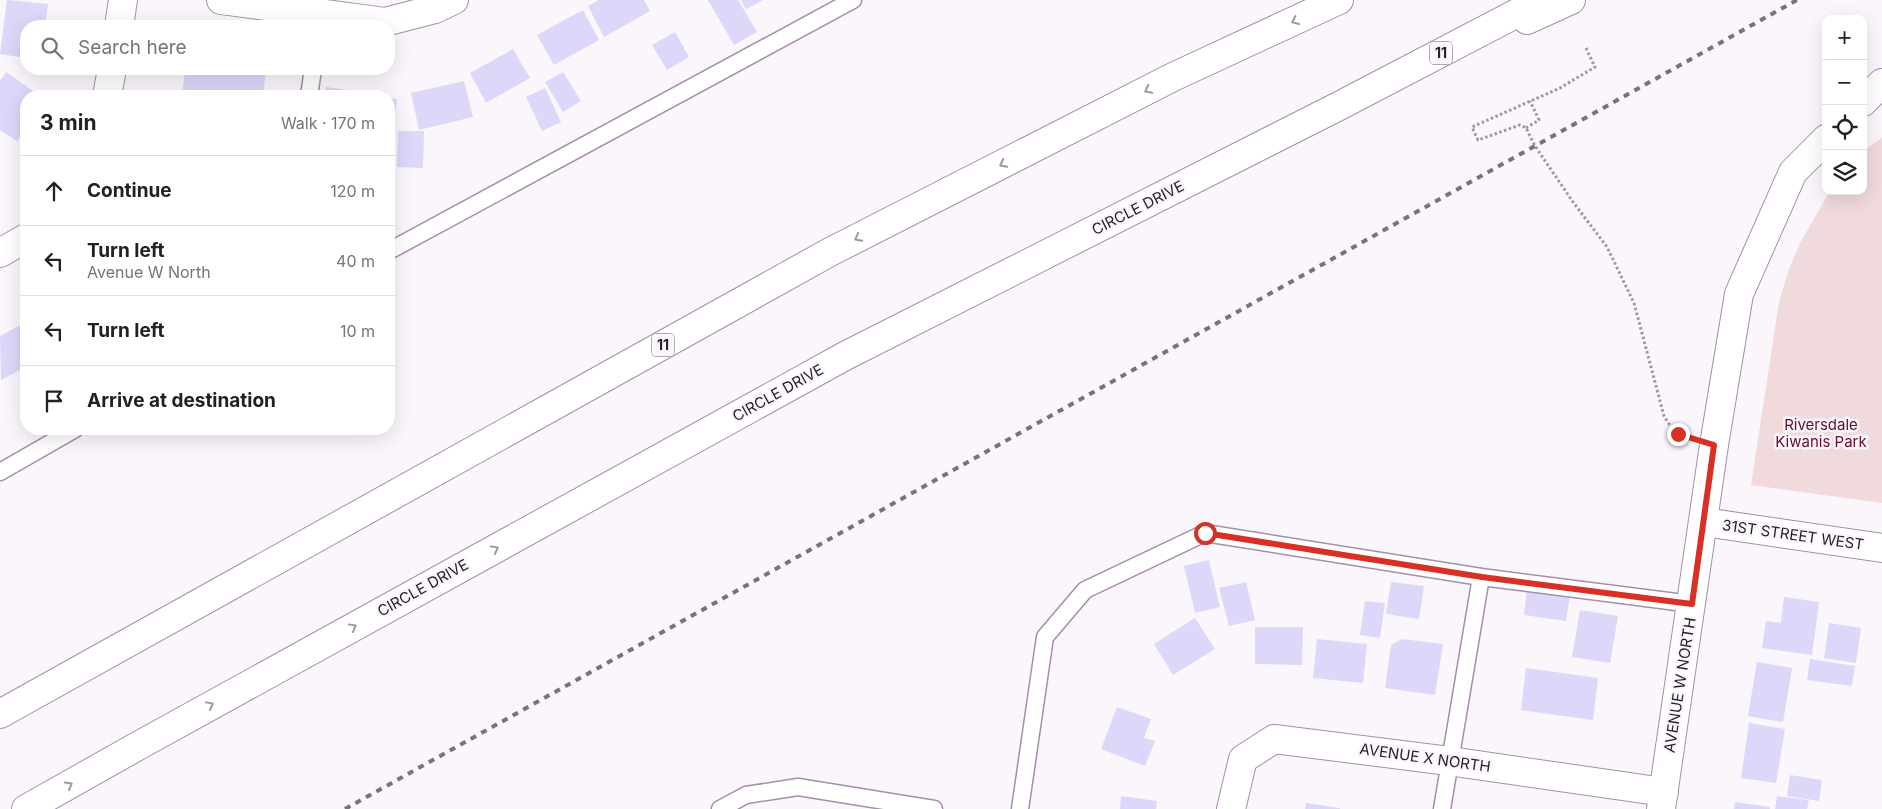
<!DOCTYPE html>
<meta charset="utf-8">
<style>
:root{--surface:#fff;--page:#f6f6f6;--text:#202124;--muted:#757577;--line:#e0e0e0}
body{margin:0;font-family:Inter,sans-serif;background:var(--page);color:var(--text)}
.controls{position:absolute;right:15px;top:15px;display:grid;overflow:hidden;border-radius:10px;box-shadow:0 5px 20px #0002}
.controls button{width:45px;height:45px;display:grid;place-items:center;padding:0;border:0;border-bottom:1px solid var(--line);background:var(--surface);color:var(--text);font:25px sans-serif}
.stop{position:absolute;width:15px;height:15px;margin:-11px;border:4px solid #d93025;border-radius:50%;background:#fff}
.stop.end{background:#d93025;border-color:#fff;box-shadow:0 1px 5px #0008}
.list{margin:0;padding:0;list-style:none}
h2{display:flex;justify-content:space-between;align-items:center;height:65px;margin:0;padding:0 20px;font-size:21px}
h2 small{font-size:16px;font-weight:400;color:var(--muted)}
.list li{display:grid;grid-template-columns:32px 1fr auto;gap:15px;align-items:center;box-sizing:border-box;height:70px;padding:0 20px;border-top:1px solid var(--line)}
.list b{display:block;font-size:19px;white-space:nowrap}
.list p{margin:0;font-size:16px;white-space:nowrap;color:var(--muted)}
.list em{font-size:16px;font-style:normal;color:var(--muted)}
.icon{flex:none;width:28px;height:28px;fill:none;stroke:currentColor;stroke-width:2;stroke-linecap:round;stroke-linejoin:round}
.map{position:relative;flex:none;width:1882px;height:809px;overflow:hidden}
.search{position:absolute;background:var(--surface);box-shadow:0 5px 20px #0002;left:20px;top:20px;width:375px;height:55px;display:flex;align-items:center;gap:12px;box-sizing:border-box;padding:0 18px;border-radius:20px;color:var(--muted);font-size:19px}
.panel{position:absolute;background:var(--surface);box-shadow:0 5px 20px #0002;left:20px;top:90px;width:375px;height:345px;border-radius:20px}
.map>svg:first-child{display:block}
.green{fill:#f1dadb}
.building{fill:#ddd7f9}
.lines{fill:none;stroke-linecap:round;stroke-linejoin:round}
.lane-casing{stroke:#a58ea9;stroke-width:19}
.street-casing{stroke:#a58ea9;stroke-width:30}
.secondary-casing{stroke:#a58ea9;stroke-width:30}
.highway-casing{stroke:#a58ea9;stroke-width:30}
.path{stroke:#9e989f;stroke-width:3;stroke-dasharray:2.5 2.5;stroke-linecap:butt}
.lane{stroke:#fff;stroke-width:16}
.street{stroke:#fff;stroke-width:28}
.secondary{stroke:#fff;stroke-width:28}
.highway{stroke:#fff;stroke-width:28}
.rail{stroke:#78727a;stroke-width:4;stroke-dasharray:6 6;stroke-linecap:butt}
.oneway{stroke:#9d999e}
.route{stroke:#d93025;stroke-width:6}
.labels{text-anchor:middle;stroke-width:5;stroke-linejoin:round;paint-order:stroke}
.shield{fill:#faf6fb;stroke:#655e67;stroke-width:1}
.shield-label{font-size:14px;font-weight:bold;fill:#251d27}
.street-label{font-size:15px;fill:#251d27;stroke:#faf6fb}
.park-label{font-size:15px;fill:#6a0c23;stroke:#faf6fb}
</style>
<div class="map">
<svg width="1882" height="809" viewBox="0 0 1882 809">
<rect width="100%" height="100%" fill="#faf6fb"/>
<polygon class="green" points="1882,138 1882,503 1751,485 1779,302 1789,269 1801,241 1830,191 1863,191 1863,151"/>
<g class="building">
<polygon points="7,0 48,4 45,26 26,26 26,58 0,54"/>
<polygon points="599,0 644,0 650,11 604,37 588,6"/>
<polygon points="708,0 738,0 757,32 734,45"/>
<polygon points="741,0 763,0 746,9"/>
<polygon points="583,10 599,40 554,65 537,35"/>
<polygon points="675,32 689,57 667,70 652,45"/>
<polygon points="513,49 530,78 486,103 470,73"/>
<polygon points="185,69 266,69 263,96 182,96"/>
<polygon points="6,72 36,93 34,96 26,96 26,128 17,141 0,130 0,81"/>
<polygon points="563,72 581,101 563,112 545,82"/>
<polygon points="464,81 473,117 419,130 411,93"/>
<polygon points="326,87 375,94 374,96 325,96"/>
<polygon points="545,88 561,122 542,131 526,97"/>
<polygon points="389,98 397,99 391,147 389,146"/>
<polygon points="398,131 424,131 423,168 397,167"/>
<polygon points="26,322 26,367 1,380 0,336"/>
<polygon points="1209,560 1220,607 1195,613 1184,566"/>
<polygon points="1246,582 1255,620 1229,626 1219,588"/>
<polygon points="1391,582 1424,586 1419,619 1386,614"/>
<polygon points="1527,590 1570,596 1566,621 1524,615"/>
<polygon points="1784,597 1819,602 1812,655 1762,648 1766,621 1781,623"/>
<polygon points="1365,601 1385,603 1380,638 1360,635"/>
<polygon points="1580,610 1618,616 1610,663 1572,657"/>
<polygon points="1195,618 1215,649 1173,675 1154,644"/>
<polygon points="1829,623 1861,628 1856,663 1824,658"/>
<polygon points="1255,627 1303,627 1302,665 1255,664"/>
<polygon points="1317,639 1367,644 1363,683 1313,678"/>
<polygon points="1402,639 1443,644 1435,695 1385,688 1391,645"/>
<polygon points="1810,659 1855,666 1852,686 1807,680"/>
<polygon points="1757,662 1792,668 1783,722 1748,716"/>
<polygon points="1526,668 1598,678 1593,720 1521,710"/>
<polygon points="1117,707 1151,719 1144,738 1155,741 1145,766 1101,749"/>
<polygon points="1749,723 1785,729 1776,783 1741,778"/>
<polygon points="1790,775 1822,780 1819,801 1787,796"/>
<polygon points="1121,796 1157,801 1156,809 1120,809"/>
<polygon points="1777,796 1809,800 1807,809 1775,809"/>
<polygon points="1735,802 1770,807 1770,809 1734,809"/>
<polygon points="1306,803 1340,808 1340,809 1305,809"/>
</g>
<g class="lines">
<defs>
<g id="lane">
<polyline points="309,96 313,69"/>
<polyline points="389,251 853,0"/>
<polyline points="0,472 75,429"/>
<polyline points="720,809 746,795 798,787 934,809"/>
<polyline points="1020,809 1045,637 1085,590 1205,533 1481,577 1692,604"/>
<polyline points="1442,809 1481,577"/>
</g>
<g id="street">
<polyline points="221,0 385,22 435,9 454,0"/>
<polyline points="119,26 123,0"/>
<polyline points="107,96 112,69"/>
<polyline points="0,253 26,238"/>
<polyline points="1704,522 1882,548"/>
<polyline points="1231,809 1243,759 1274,739 1449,761 1664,792"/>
</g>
<g id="secondary">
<polyline points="1863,102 1882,83"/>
<polyline points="1661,809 1714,445 1739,294 1793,172 1826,139"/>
</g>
<g id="highway">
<polyline points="1527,20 1571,0"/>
<polyline points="0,714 830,252 1173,77 1339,0"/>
<polyline points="26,809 136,747 845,356 1339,106 1542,0"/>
</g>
</defs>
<use href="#lane" class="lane-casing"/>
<use href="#street" class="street-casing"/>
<use href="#secondary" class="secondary-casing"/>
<use href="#highway" class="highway-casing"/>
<g class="path">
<path d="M1586,48L1595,67L1560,88L1472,127L1478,140L1520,125L1526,128L1535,146L1573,202L1607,247L1634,303L1664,416C1670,426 1675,434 1686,437"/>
<polyline points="1526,128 1539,120 1530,101"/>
</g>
<use href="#lane" class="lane"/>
<use href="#street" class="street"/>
<use href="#secondary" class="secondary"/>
<use href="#highway" class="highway"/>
<polyline class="rail" points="345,809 1797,0"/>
</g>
<defs><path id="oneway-chevron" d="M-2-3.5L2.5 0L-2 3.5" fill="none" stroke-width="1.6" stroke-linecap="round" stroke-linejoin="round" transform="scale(1.25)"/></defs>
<g class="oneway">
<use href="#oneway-chevron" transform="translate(1295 21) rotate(155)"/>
<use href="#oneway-chevron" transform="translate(1148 90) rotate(153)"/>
<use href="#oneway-chevron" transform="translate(1003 164) rotate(153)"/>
<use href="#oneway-chevron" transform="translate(858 238) rotate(153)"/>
<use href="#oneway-chevron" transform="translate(495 549) rotate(-29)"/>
<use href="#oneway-chevron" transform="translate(353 627) rotate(-29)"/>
<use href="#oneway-chevron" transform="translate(210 705) rotate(-29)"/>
<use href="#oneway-chevron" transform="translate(69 785) rotate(-30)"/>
</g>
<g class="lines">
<polyline class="route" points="1205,533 1482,577 1692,604 1714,445 1678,434"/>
</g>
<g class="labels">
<g class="shield">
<rect x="1430" y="41.5" width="22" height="23" rx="4"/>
<rect x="652" y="333.5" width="22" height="23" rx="4"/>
</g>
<g class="shield-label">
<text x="1441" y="58">11</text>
<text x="663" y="350">11</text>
</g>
<g class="street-label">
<text transform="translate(1138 208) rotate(-27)" y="5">CIRCLE DRIVE</text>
<text transform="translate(778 393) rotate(-29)" y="5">CIRCLE DRIVE</text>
<text transform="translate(1793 535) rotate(8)" y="5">31ST STREET WEST</text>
<text transform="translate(423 588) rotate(-29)" y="5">CIRCLE DRIVE</text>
<text transform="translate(1680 685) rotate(-81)" y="5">AVENUE W NORTH</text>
<text transform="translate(1425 758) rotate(8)" y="5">AVENUE X NORTH</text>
</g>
<g class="park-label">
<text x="1821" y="430">Riversdale<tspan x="1821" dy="17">Kiwanis Park</tspan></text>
</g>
</g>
</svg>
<div class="controls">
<button>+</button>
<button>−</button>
<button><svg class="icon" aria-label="locate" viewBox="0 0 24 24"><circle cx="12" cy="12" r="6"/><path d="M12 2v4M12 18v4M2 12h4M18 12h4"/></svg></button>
<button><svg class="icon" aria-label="layers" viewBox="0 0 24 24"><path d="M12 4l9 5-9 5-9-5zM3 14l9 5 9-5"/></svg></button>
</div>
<div class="stop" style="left:1205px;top:533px"></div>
<div class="stop end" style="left:1678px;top:434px"></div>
<div class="search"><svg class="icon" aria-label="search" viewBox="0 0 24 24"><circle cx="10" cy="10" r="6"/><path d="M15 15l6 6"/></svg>Search here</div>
<section class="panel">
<h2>3 min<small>Walk · 170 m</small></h2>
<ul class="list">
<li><svg class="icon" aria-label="ahead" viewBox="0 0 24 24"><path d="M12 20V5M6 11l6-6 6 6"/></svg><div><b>Continue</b></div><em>120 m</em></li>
<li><svg class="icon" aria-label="left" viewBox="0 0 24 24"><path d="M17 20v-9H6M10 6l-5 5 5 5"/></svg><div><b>Turn left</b><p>Avenue W North</p></div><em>40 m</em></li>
<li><svg class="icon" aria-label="left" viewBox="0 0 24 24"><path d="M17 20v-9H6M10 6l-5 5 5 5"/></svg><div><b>Turn left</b></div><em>10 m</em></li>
<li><svg class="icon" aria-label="arrive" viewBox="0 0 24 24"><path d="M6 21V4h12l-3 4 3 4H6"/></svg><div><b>Arrive at destination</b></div></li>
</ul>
</section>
</div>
